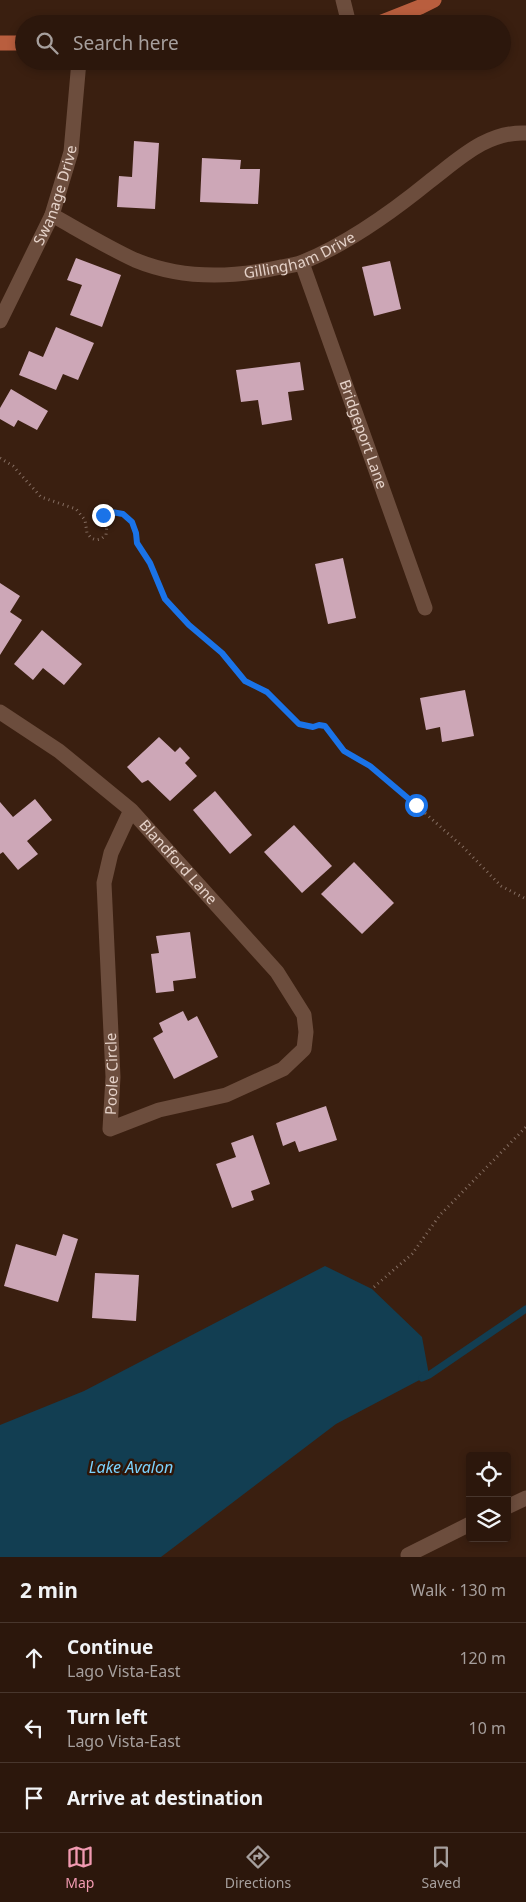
<!DOCTYPE html>
<meta charset="utf-8">
<style>
:root{--surface:#2c170c;--page:#342015;--text:#f1f3f6;--muted:#a69f9d;--line:#48362d;--accent:#f19ab1}
body{margin:0;font-family:"Noto Sans",sans-serif;background:var(--page);color:var(--text)}
.controls{position:absolute;right:15px;bottom:15px;display:grid;overflow:hidden;border-radius:5px;box-shadow:0 2px 8px #0003}
.controls button{width:45px;height:45px;display:grid;place-items:center;padding:0;border:0;border-bottom:1px solid var(--line);background:var(--surface);color:var(--text);font:25px sans-serif}
.stop{position:absolute;width:15px;height:15px;margin:-11px;border:4px solid #1a73e8;border-radius:50%;background:#fff}
.stop.end{background:#1a73e8;border-color:#fff;box-shadow:0 1px 5px #0008}
.list{margin:0;padding:0;list-style:none}
h2{display:flex;justify-content:space-between;align-items:center;height:65px;margin:0;padding:0 20px;font-size:21px}
h2 small{font-size:16px;font-weight:400;color:var(--muted)}
.list li{display:grid;grid-template-columns:32px 1fr auto;gap:15px;align-items:center;box-sizing:border-box;height:70px;padding:0 20px;border-top:1px solid var(--line)}
.list b{display:block;font-size:19px;white-space:nowrap}
.list p{margin:0;font-size:16px;white-space:nowrap;color:var(--muted)}
.list em{font-size:16px;font-style:normal;color:var(--muted)}
.icon{flex:none;width:28px;height:28px;fill:none;stroke:currentColor;stroke-width:2;stroke-linecap:round;stroke-linejoin:round}
.map{position:relative;flex:none;width:526px;height:1557px;overflow:hidden}
.search{position:absolute;background:var(--surface);box-shadow:0 2px 8px #0003;left:15px;right:15px;top:15px;height:55px;display:flex;align-items:center;gap:12px;box-sizing:border-box;padding:0 18px;border-radius:28px;color:var(--muted);font-size:19px}
.sheet{height:275px;background:var(--surface)}
nav{display:flex;justify-content:space-around;align-items:center;box-sizing:border-box;height:70px;border-top:1px solid var(--line);background:var(--surface);font-size:14px;color:var(--muted)}
nav a{display:grid;justify-items:center;gap:2px}
nav .on{color:var(--accent)}
.map>svg:first-child{display:block}
.water{fill:#123e52}
.lines{fill:none;stroke-linecap:round;stroke-linejoin:round}
.stream{stroke:#123e52;stroke-width:7}
.building{fill:#cda7b7}
.path{stroke:#856e62;stroke-width:3;stroke-dasharray:1 4;stroke-linecap:butt}
.minor{stroke:#6c4d3d;stroke-width:15}
.major{stroke:#b95e3e;stroke-width:15}
.route{stroke:#1a73e8;stroke-width:6}
.labels{text-anchor:middle;stroke-width:5;stroke-linejoin:round;paint-order:stroke}
.street-label{font-size:15px;fill:#e5d2c9;stroke:#2f1507}
.water-label{font-size:16px;font-style:italic;fill:#7bd2fd;stroke:#2f1507}
</style>
<div class="map">
<svg width="526" height="1557" viewBox="0 0 526 1557">
<rect width="100%" height="100%" fill="#3a1f10"/>
<polygon class="water" points="325,1266 372,1289 422,1337 429,1375 336,1424 161,1557 0,1557 0,1425 84,1391"/>
<g class="lines">
<polyline class="stream" points="422,1378 429,1375 526,1309"/>
</g>
<g class="building">
<polygon points="134,141 159,143 155,209 117,207 119,176 132,177"/>
<polygon points="202,158 241,160 240,169 260,169 258,204 200,202"/>
<polygon points="76,258 121,275 102,327 70,315 82,285 67,280"/>
<polygon points="390,261 401,309 374,316 362,267"/>
<polygon points="56,327 94,343 78,380 63,374 56,390 19,375 29,351 43,357"/>
<polygon points="300,362 304,390 288,392 292,420 262,425 258,400 241,402 236,370"/>
<polygon points="11,389 48,411 37,430 18,420 14,427 0,419 0,408"/>
<polygon points="343,558 356,618 328,624 315,564"/>
<polygon points="0,583 20,596 10,612 22,620 0,655"/>
<polygon points="42,630 82,664 64,685 43,668 33,680 14,664"/>
<polygon points="465,690 474,736 442,742 440,727 426,730 420,698"/>
<polygon points="159,737 175,752 180,747 190,758 185,763 197,776 170,801 148,780 142,783 127,767"/>
<polygon points="215,791 252,835 230,854 193,810"/>
<polygon points="35,799 52,820 27,841 38,854 18,870 3,852 0,854 0,802 13,817"/>
<polygon points="294,825 332,866 302,893 264,852"/>
<polygon points="354,862 394,903 362,934 321,894"/>
<polygon points="190,932 196,978 173,981 174,991 156,993 151,954 159,953 156,936"/>
<polygon points="183,1011 188,1021 197,1016 218,1057 174,1079 153,1038 163,1032 159,1023"/>
<polygon points="326,1106 337,1140 299,1152 295,1141 283,1146 276,1123"/>
<polygon points="253,1135 270,1184 251,1191 254,1200 232,1208 216,1164 236,1157 231,1143"/>
<polygon points="63,1234 78,1239 58,1302 4,1286 16,1244 56,1256"/>
<polygon points="95,1273 139,1275 136,1321 92,1318"/>
</g>
<g class="lines">
<g class="path">
<polyline points="0,458 13,466 41,497 76,509 85,520 87,533 91,538 96,540 101,539 106,535 107,525 103,515 106,511 123,514 132,522 136,533 137,543 150,563 165,599 189,625 222,653 245,681 267,692 299,724 313,727 319,725 325,726 344,751 370,766 416,805 463,847 501,886 526,899"/>
<polyline points="374,1287 412,1254 440,1215 526,1127"/>
</g>
<g class="minor">
<polyline points="343,0 349,24"/>
<path id="s1" d="M52,215C79,230 107,247 135,260C181,279 233,278 281,267C288,266 296,265 303,262C349,243 392,212 430,181C459,159 487,131 526,133"/>
<path id="s2" d="M302,263L425,608"/>
<path id="s3" d="M0,321L52,215L71,152L79,61"/>
<path id="s4" d="M0,712L59,751L131,810L277,972L304,1015L306,1032L304,1049L283,1069L226,1095L159,1110L110,1129L113,1077L104,883L111,853L131,810"/>
<polyline points="507,1507 526,1498"/>
<polyline points="408,1555 470,1524"/>
</g>
<g class="major">
<polyline points="377,24 420,7 434,0"/>
<polyline points="0,43 24,43"/>
</g>
</g>
<g class="lines">
<polyline class="route" points="103,515 106,511 123,514 132,522 136,533 137,543 150,563 165,599 189,625 222,653 245,681 267,692 299,724 313,727 319,725 325,726 344,751 370,766 416,805"/>
</g>
<g class="labels">
<g class="street-label">
<text dy="5" stroke="none"><textPath href="#s3" startOffset="138">Swanage Drive</textPath></text>
<text dy="5" stroke="none"><textPath href="#s1" startOffset="264">Gillingham Drive</textPath></text>
<text dy="5" stroke="none"><textPath href="#s2" startOffset="182">Bridgeport Lane</textPath></text>
<text dy="5" stroke="none"><textPath href="#s4" startOffset="234">Blandford Lane</textPath></text>
<text dy="5" stroke="none"><textPath href="#s4" startOffset="735">Poole Circle</textPath></text>
</g>
<g class="water-label">
<text x="131" y="1473">Lake Avalon</text>
</g>
</g>
</svg>
<div class="controls">
<button><svg class="icon" aria-label="locate" viewBox="0 0 24 24"><circle cx="12" cy="12" r="6"/><path d="M12 2v4M12 18v4M2 12h4M18 12h4"/></svg></button>
<button><svg class="icon" aria-label="layers" viewBox="0 0 24 24"><path d="M12 4l9 5-9 5-9-5zM3 14l9 5 9-5"/></svg></button>
</div>
<div class="stop" style="left:416px;top:805px"></div>
<div class="stop end" style="left:103px;top:515px"></div>
<div class="search"><svg class="icon" aria-label="search" viewBox="0 0 24 24"><circle cx="10" cy="10" r="6"/><path d="M15 15l6 6"/></svg>Search here</div>
</div>
<section class="sheet">
<h2>2 min<small>Walk · 130 m</small></h2>
<ul class="list">
<li><svg class="icon" aria-label="ahead" viewBox="0 0 24 24"><path d="M12 20V5M6 11l6-6 6 6"/></svg><div><b>Continue</b><p>Lago Vista-East</p></div><em>120 m</em></li>
<li><svg class="icon" aria-label="left" viewBox="0 0 24 24"><path d="M17 20v-9H6M10 6l-5 5 5 5"/></svg><div><b>Turn left</b><p>Lago Vista-East</p></div><em>10 m</em></li>
<li><svg class="icon" aria-label="arrive" viewBox="0 0 24 24"><path d="M6 21V4h12l-3 4 3 4H6"/></svg><div><b>Arrive at destination</b></div></li>
</ul>
</section>
<nav>
<a class="on"><svg class="icon" aria-label="map" viewBox="0 0 24 24"><path d="M3 6l6-2 6 2 6-2v14l-6 2-6-2-6 2zM9 4v14M15 6v14"/></svg>Map</a>
<a><svg class="icon" aria-label="directions" viewBox="0 0 24 24"><path d="M12 3l9 9-9 9-9-9zM9 14v-3h6M13 9l2 2-2 2"/></svg>Directions</a>
<a><svg class="icon" aria-label="saved" viewBox="0 0 24 24"><path d="M7 4h10v16l-5-4-5 4z"/></svg>Saved</a>
</nav>
